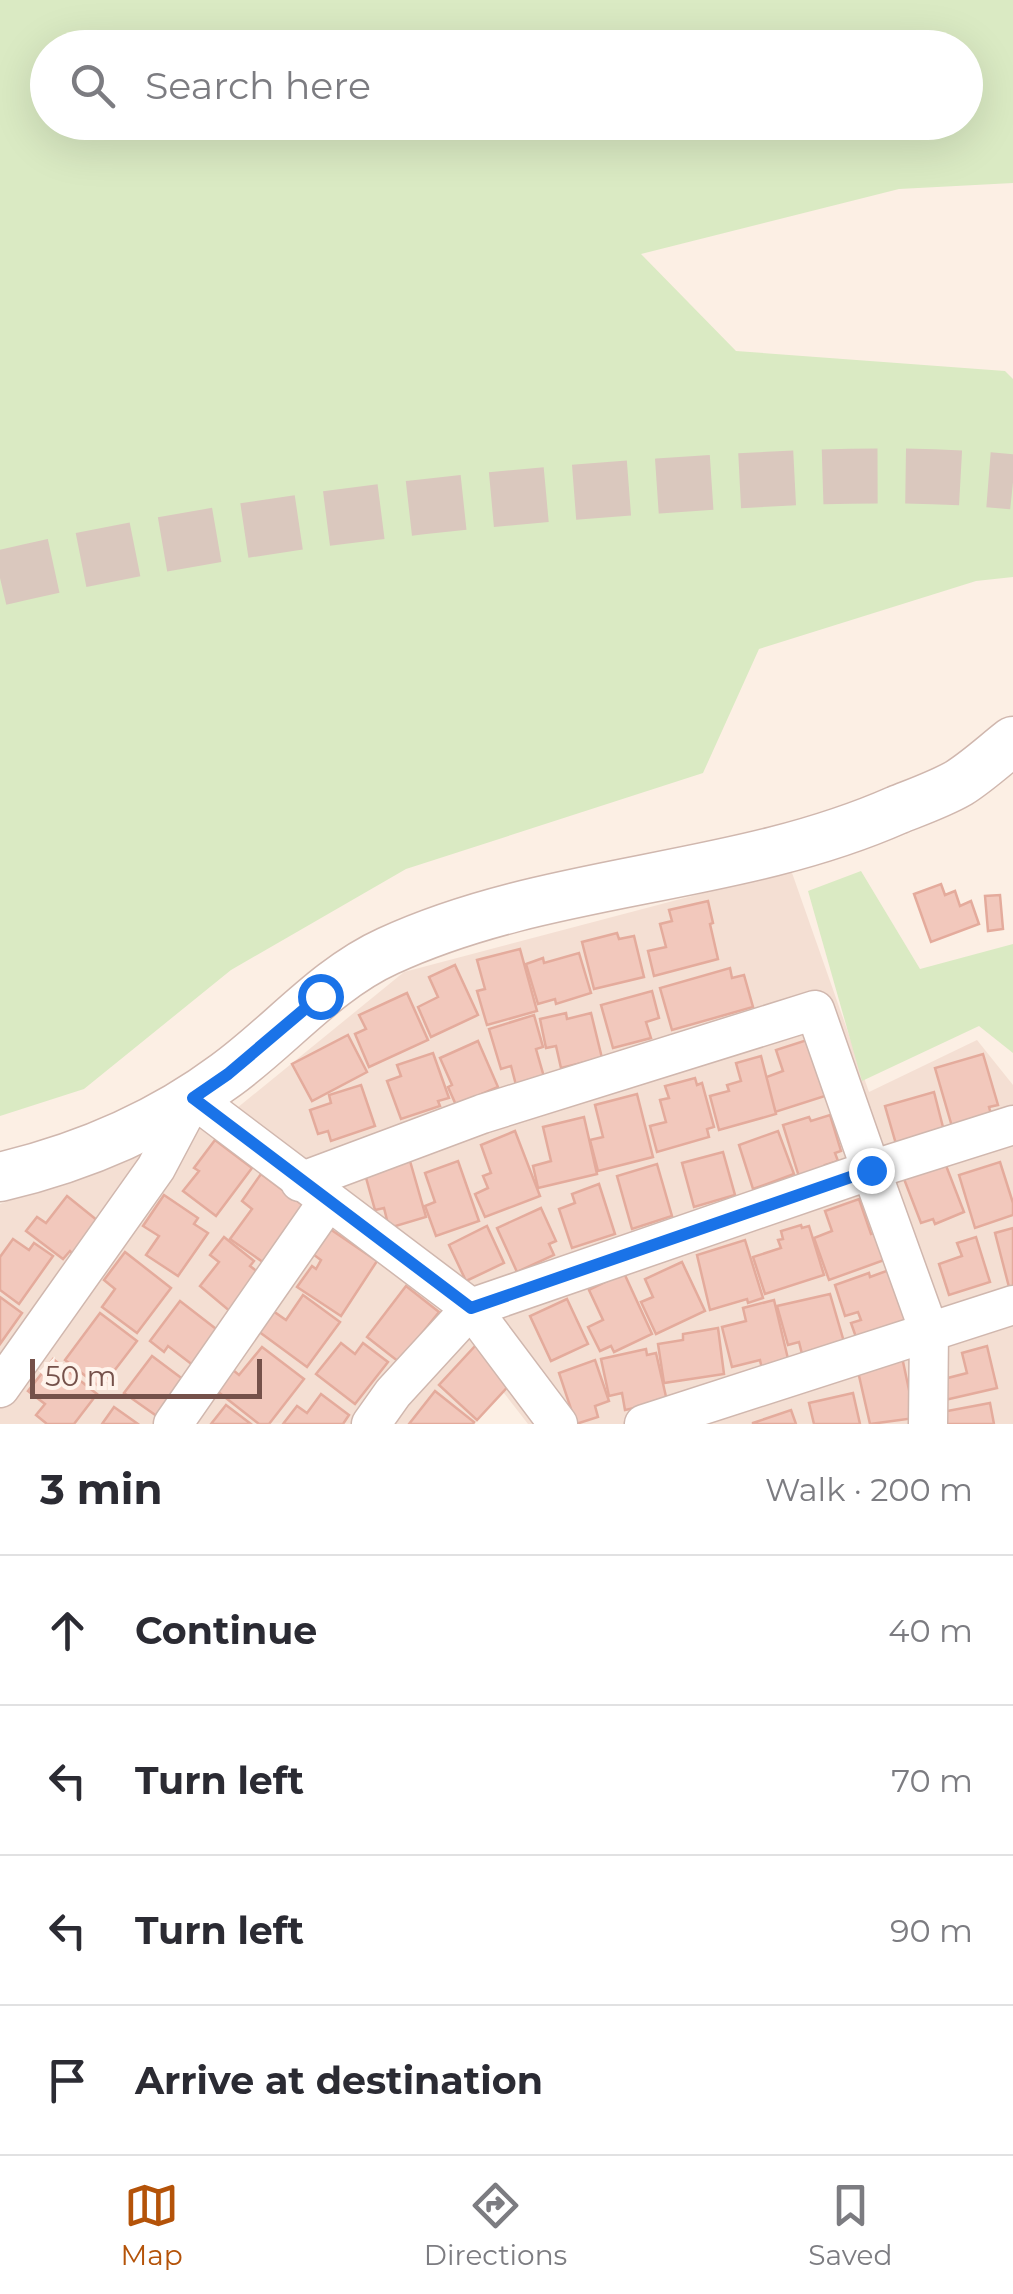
<!DOCTYPE html>
<meta charset="utf-8">
<style>
:root{--surface:#fff;--page:#f7f7f7;--text:#2b2b33;--muted:#7c7c81;--line:#e1e1e2;--accent:#b45309}
body{margin:0;font-family:Montserrat,sans-serif;background:var(--page);color:var(--text)}
.scale{position:absolute;left:30px;bottom:25px;width:232px;box-sizing:border-box;padding-left:10px;border:5px solid #75514a;border-top:0;font-size:28px;line-height:35px;white-space:nowrap;color:#75514a;-webkit-text-stroke:8px #fff3eb;paint-order:stroke}
.stop{position:absolute;width:30px;height:30px;margin:-22px;border:8px solid #1a73e8;border-radius:50%;background:#fff}
.stop.end{background:#1a73e8;border-color:#fff;box-shadow:0 2px 10px #0008}
.list{margin:0;padding:0;list-style:none}
h2{display:flex;justify-content:space-between;align-items:center;height:130px;margin:0;padding:0 40px;font-size:42px}
h2 small{font-size:32px;font-weight:400;color:var(--muted)}
.list li{display:grid;grid-template-columns:65px 1fr auto;gap:30px;align-items:center;box-sizing:border-box;height:150px;padding:0 40px;border-top:2px solid var(--line)}
.list b{display:block;font-size:38px;white-space:nowrap}
.list em{font-size:32px;font-style:normal;color:var(--muted)}
.icon{flex:none;width:55px;height:55px;fill:none;stroke:currentColor;stroke-width:2;stroke-linecap:round;stroke-linejoin:round}
.map{position:relative;flex:none;width:1013px;height:1424px;overflow:hidden}
.search{position:absolute;background:var(--surface);box-shadow:0 10px 40px #0002;left:30px;right:30px;top:30px;height:110px;display:flex;align-items:center;gap:25px;box-sizing:border-box;padding:0 35px;border-radius:55px;color:var(--muted);font-size:38px}
.sheet{height:730px;background:var(--surface)}
nav{display:flex;justify-content:space-around;align-items:center;box-sizing:border-box;height:140px;border-top:2px solid var(--line);background:var(--surface);font-size:28px;color:var(--muted)}
nav a{display:grid;justify-items:center;gap:5px}
nav .on{color:var(--accent)}
.map>svg:first-child{display:block}
.residential{fill:#f4dfd3}
.green{fill:#daeac3;fill-rule:evenodd}
.building{fill:#f2c8bc;stroke:#e4ab9c;stroke-width:2.5}
.lines{fill:none;stroke-linecap:round;stroke-linejoin:round}
.motorway-tunnel{stroke:#dac8be;stroke-width:55;stroke-dasharray:55 28;stroke-linecap:butt}
.minor-casing{stroke:#d0b7ae;stroke-width:41}
.tertiary-casing{stroke:#d0b7ae;stroke-width:51}
.minor{stroke:#fff;stroke-width:38}
.tertiary{stroke:#fff;stroke-width:48}
.route{stroke:#1a73e8;stroke-width:12}
</style>
<div class="map">
<svg width="1013" height="1424" viewBox="0 0 1013 1424">
<rect width="100%" height="100%" fill="#fcefe4"/>
<polygon class="residential" points="791,870 869,1092 977,1040 1013,1085 1013,1424 528,1424 500,1388 475,1424 0,1424 0,1204 226,1117 404,972"/>
<g class="green">
<path d="M0,0H1013V183L899,189L641,254L736,351L1005,371L1013,379V577L976,581L759,649L703,773L406,869L231,970L84,1089L0,1116ZM48,48H966V122H48Z"/>
<polygon points="861,871 920,969 1013,944 1013,1053 979,1026 862,1081 808,891"/>
</g>
<g class="building">
<polygon points="941,884 945,895 955,891 960,906 971,901 979,924 931,942 914,894"/>
<polygon points="1000,895 1003,929 988,931 985,896"/>
<polygon points="708,901 713,923 710,924 718,959 654,976 648,951 666,947 660,924 672,921 669,910"/>
<polygon points="617,933 619,939 634,936 644,977 594,989 582,942"/>
<polygon points="520,949 537,1011 487,1025 477,991 485,989 477,960"/>
<polygon points="579,953 591,993 556,1004 555,999 538,1004 526,964 543,958 544,963"/>
<polygon points="455,965 478,1015 431,1037 418,1007 438,997 429,977"/>
<polygon points="730,968 732,978 744,975 753,1007 672,1030 660,988"/>
<polygon points="652,991 659,1018 646,1022 651,1038 613,1048 601,1005"/>
<polygon points="407,993 428,1040 369,1067 355,1034 366,1029 359,1015"/>
<polygon points="566,1013 567,1019 591,1013 602,1058 561,1068 556,1046 546,1048 540,1019"/>
<polygon points="534,1015 543,1047 536,1049 544,1077 516,1085 511,1066 501,1069 489,1029"/>
<polygon points="348,1035 367,1072 312,1101 292,1064"/>
<polygon points="807,1040 825,1096 775,1112 764,1078 783,1071 776,1050"/>
<polygon points="478,1041 498,1087 456,1105 448,1087 452,1085 440,1058"/>
<polygon points="433,1053 449,1098 438,1101 440,1106 401,1119 387,1081 401,1076 397,1065"/>
<polygon points="983,1054 998,1105 989,1107 992,1118 953,1130 935,1068"/>
<polygon points="761,1056 776,1114 719,1130 710,1096 729,1091 727,1085 741,1081 736,1063"/>
<polygon points="695,1078 697,1085 702,1083 714,1127 707,1129 709,1137 657,1152 650,1126 666,1122 660,1100 669,1098 665,1086"/>
<polygon points="361,1085 375,1126 331,1141 328,1131 318,1134 310,1110 331,1103 329,1095"/>
<polygon points="934,1092 944,1131 896,1144 885,1106"/>
<polygon points="637,1094 653,1157 598,1171 590,1140 603,1137 595,1105"/>
<polygon points="830,1115 841,1151 835,1153 838,1161 825,1165 827,1171 800,1180 783,1125 809,1117 811,1121"/>
<polygon points="584,1117 597,1174 538,1188 533,1166 551,1161 543,1127"/>
<polygon points="515,1131 540,1196 485,1217 475,1194 488,1188 483,1176 491,1173 481,1145"/>
<polygon points="778,1131 794,1174 753,1189 739,1145"/>
<polygon points="215,1140 252,1168 216,1216 183,1191 199,1171 194,1168"/>
<polygon points="723,1152 735,1195 694,1207 682,1163"/>
<polygon points="410,1161 426,1217 389,1228 384,1208 375,1210 365,1174"/>
<polygon points="458,1161 479,1221 436,1236 425,1206 435,1202 425,1173"/>
<polygon points="1000,1162 1013,1203 1013,1215 975,1228 959,1175"/>
<polygon points="945,1163 964,1212 935,1224 933,1219 921,1223 904,1179"/>
<polygon points="657,1164 672,1216 632,1229 617,1176"/>
<polygon points="261,1174 308,1209 267,1265 230,1239 252,1209 242,1201"/>
<polygon points="599,1184 615,1234 572,1248 559,1209 575,1203 572,1194"/>
<polygon points="164,1195 198,1218 194,1224 208,1233 178,1276 146,1255 159,1236 143,1226"/>
<polygon points="67,1196 98,1221 73,1254 70,1251 63,1259 26,1231 37,1217 46,1223"/>
<polygon points="859,1199 871,1234 877,1232 887,1259 829,1280 814,1238 832,1231 825,1211"/>
<polygon points="541,1208 556,1241 549,1244 554,1255 517,1272 497,1228"/>
<polygon points="801,1225 802,1228 809,1226 824,1275 765,1294 753,1257 781,1248 778,1240 783,1239 781,1231"/>
<polygon points="487,1226 504,1263 466,1281 449,1245"/>
<polygon points="327,1227 377,1261 341,1316 297,1287 312,1266 316,1269 321,1260 310,1252"/>
<polygon points="1013,1228 1013,1286 1009,1287 995,1233"/>
<polygon points="224,1237 254,1261 250,1266 259,1273 232,1313 200,1286 219,1262 210,1255"/>
<polygon points="976,1237 990,1282 949,1295 939,1264 962,1256 957,1243"/>
<polygon points="13,1239 29,1250 34,1243 53,1256 19,1304 0,1290 0,1257"/>
<polygon points="745,1240 763,1298 748,1303 747,1299 710,1310 697,1255"/>
<polygon points="125,1252 171,1288 137,1333 102,1307 115,1289 104,1280"/>
<polygon points="682,1262 705,1311 656,1334 641,1302 653,1297 645,1279"/>
<polygon points="889,1270 907,1323 857,1340 851,1323 861,1320 858,1312 845,1316 835,1285 869,1273 870,1277"/>
<polygon points="624,1273 652,1334 614,1352 611,1346 600,1351 588,1327 603,1320 589,1290"/>
<polygon points="406,1286 439,1312 399,1362 367,1337"/>
<polygon points="830,1294 844,1342 802,1354 799,1342 788,1345 777,1306"/>
<polygon points="303,1295 340,1322 307,1367 258,1331 273,1311 286,1320"/>
<polygon points="0,1297 22,1313 0,1344"/>
<polygon points="567,1299 588,1344 551,1361 530,1316"/>
<polygon points="774,1300 789,1363 762,1369 760,1360 732,1367 722,1327 746,1321 743,1308"/>
<polygon points="180,1301 220,1332 194,1366 168,1346 164,1352 150,1341"/>
<polygon points="100,1313 137,1341 101,1388 65,1360"/>
<polygon points="718,1328 724,1374 664,1383 658,1344 683,1340 683,1334"/>
<polygon points="341,1343 355,1354 363,1343 388,1362 355,1404 316,1374"/>
<polygon points="476,1345 514,1380 477,1420 439,1385"/>
<polygon points="987,1346 997,1388 945,1400 940,1380 967,1373 962,1353"/>
<polygon points="262,1347 304,1379 269,1424 259,1424 217,1391 233,1370 239,1375"/>
<polygon points="646,1349 647,1355 656,1353 667,1401 625,1410 622,1393 609,1396 601,1359"/>
<polygon points="152,1356 188,1383 161,1419 124,1393"/>
<polygon points="902,1357 915,1418 870,1424 857,1367"/>
<polygon points="53,1359 97,1394 74,1424 47,1424 36,1415 45,1404 28,1391"/>
<polygon points="595,1360 609,1401 595,1406 598,1417 576,1424 559,1373"/>
<polygon points="435,1391 474,1422 473,1424 409,1424"/>
<polygon points="853,1393 860,1424 814,1424 809,1403"/>
<polygon points="321,1394 349,1415 343,1424 283,1424 297,1406 307,1413"/>
<polygon points="990,1403 994,1424 944,1424 942,1412"/>
<polygon points="226,1405 251,1424 211,1424"/>
<polygon points="114,1407 138,1424 102,1424"/>
<polygon points="791,1410 796,1424 753,1424 753,1423"/>
</g>
<g class="lines">
<path class="motorway-tunnel" d="M0,578C216,527 437,501 658,486C775,478 896,470 1013,482"/>
<defs>
<g id="minor">
<polyline points="300,1182 482,1114 815,1010 871,1170 1013,1125"/>
<polyline points="0,1388 156,1168 193,1098 471,1308 558,1424"/>
<polyline points="173,1424 328,1201"/>
<polyline points="371,1424 393,1393 471,1308 871,1170 929,1331 928,1424"/>
<polyline points="644,1424 1013,1305"/>
</g>
<path id="tertiary" d="M0,1177C80,1158 159,1125 226,1075C280,1036 326,979 388,951C549,877 734,882 897,810C917,802 940,794 959,783C978,771 995,755 1013,741"/>
</defs>
<use href="#minor" class="minor-casing"/>
<use href="#tertiary" class="tertiary-casing"/>
<use href="#minor" class="minor"/>
<use href="#tertiary" class="tertiary"/>
</g>
<g class="lines">
<polyline class="route" points="320,996 228,1074 193,1098 471,1308 871,1170"/>
</g>
</svg>
<div class="scale">50 m</div>
<div class="stop" style="left:320px;top:996px"></div>
<div class="stop end" style="left:871px;top:1170px"></div>
<div class="search"><svg class="icon" aria-label="search" viewBox="0 0 24 24"><circle cx="10" cy="10" r="6"/><path d="M15 15l6 6"/></svg>Search here</div>
</div>
<section class="sheet">
<h2>3 min<small>Walk · 200 m</small></h2>
<ul class="list">
<li><svg class="icon" aria-label="ahead" viewBox="0 0 24 24"><path d="M12 20V5M6 11l6-6 6 6"/></svg><div><b>Continue</b></div><em>40 m</em></li>
<li><svg class="icon" aria-label="left" viewBox="0 0 24 24"><path d="M17 20v-9H6M10 6l-5 5 5 5"/></svg><div><b>Turn left</b></div><em>70 m</em></li>
<li><svg class="icon" aria-label="left" viewBox="0 0 24 24"><path d="M17 20v-9H6M10 6l-5 5 5 5"/></svg><div><b>Turn left</b></div><em>90 m</em></li>
<li><svg class="icon" aria-label="arrive" viewBox="0 0 24 24"><path d="M6 21V4h12l-3 4 3 4H6"/></svg><div><b>Arrive at destination</b></div></li>
</ul>
</section>
<nav>
<a class="on"><svg class="icon" aria-label="map" viewBox="0 0 24 24"><path d="M3 6l6-2 6 2 6-2v14l-6 2-6-2-6 2zM9 4v14M15 6v14"/></svg>Map</a>
<a><svg class="icon" aria-label="directions" viewBox="0 0 24 24"><path d="M12 3l9 9-9 9-9-9zM9 14v-3h6M13 9l2 2-2 2"/></svg>Directions</a>
<a><svg class="icon" aria-label="saved" viewBox="0 0 24 24"><path d="M7 4h10v16l-5-4-5 4z"/></svg>Saved</a>
</nav>
